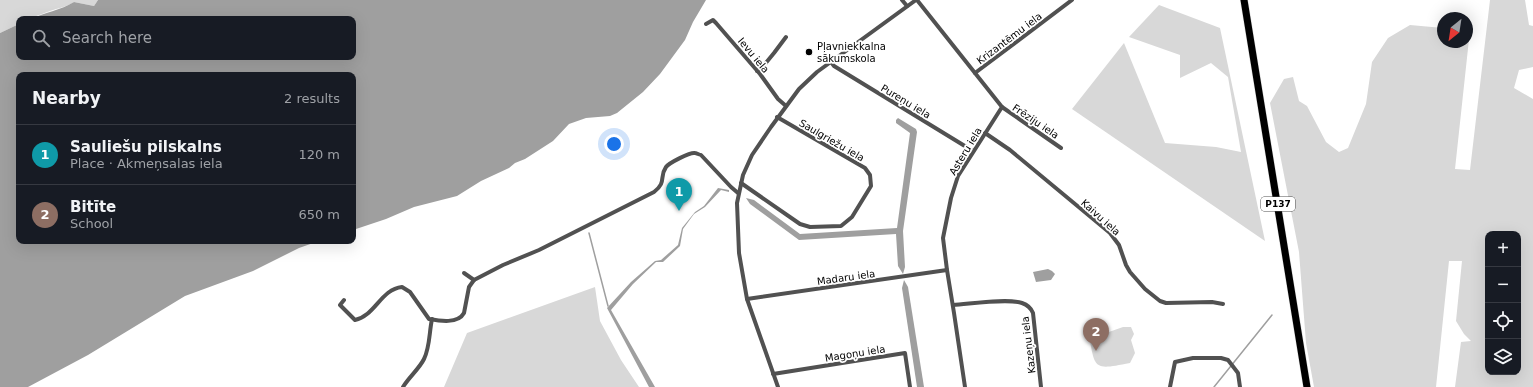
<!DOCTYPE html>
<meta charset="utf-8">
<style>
:root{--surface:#171b24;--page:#242831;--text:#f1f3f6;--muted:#9ea1a6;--line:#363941;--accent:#2563eb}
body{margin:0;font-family:"DejaVu Sans",sans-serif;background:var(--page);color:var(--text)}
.controls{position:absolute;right:12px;bottom:12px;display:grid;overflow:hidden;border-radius:8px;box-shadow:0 4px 16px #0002}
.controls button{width:36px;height:36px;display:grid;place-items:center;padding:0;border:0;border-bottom:1px solid var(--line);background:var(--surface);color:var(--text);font:20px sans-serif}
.compass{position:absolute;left:1437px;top:12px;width:36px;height:36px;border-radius:50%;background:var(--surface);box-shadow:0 4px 16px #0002;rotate:210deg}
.you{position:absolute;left:614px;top:144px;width:14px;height:14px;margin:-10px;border:3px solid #fff;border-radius:50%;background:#1a73e8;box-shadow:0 0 0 6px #1a73e833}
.badge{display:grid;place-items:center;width:26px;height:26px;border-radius:50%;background:var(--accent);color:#fff;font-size:13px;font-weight:700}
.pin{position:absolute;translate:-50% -33px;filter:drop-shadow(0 1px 2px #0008)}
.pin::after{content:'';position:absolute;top:21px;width:14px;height:12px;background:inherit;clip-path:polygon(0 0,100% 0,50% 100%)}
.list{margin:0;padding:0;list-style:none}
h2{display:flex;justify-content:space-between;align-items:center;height:52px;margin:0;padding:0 16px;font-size:17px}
h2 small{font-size:13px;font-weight:400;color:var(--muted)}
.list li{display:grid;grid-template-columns:26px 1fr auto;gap:12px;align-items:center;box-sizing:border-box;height:60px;padding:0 16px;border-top:1px solid var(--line)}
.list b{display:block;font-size:15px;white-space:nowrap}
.list p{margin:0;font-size:13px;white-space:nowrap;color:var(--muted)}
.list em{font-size:13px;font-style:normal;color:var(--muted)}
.icon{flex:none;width:22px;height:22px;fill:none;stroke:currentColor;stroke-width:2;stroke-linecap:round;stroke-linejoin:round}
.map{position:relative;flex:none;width:1533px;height:387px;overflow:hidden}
.search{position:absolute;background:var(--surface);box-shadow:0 4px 16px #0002;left:16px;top:16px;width:340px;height:44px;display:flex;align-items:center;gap:10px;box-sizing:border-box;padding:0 14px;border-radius:8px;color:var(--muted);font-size:15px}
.panel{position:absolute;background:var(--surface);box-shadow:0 4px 16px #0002;left:16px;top:72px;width:340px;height:172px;border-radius:8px}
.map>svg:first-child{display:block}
.green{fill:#d8d8d8;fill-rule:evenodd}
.water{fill:#9f9f9f}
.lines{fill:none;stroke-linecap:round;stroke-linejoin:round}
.stream{stroke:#9f9f9f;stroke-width:1.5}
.primary-casing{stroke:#dbdbdb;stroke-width:8}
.street{stroke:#515151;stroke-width:4}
.primary{stroke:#000;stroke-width:7}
.poi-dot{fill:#000;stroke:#fff;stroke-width:1.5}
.labels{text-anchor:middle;stroke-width:3.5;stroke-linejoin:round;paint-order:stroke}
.shield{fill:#fff;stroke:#4c4c4c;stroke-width:1}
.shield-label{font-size:9px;font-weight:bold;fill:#000}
.street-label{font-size:10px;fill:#000;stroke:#fff}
.poi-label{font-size:10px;fill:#000;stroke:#fff;text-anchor:start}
</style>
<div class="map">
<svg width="1533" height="387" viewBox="0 0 1533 387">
<rect width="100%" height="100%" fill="#fff"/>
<g class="green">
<path d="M0,0H98L94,6L74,2C67,7 58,8 50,11C38,15 32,19 19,19V24L0,33Z"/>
<path d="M1490,0H1525L1529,25L1533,26V67L1519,70L1514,88L1533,99V387H1455L1461,342L1471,341L1464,334L1456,321L1462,261H1449L1436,387H1314L1306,343L1299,252L1270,103L1284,79L1293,77L1299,101L1307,106L1326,142L1339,152L1348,148L1366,104L1372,62L1388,38L1410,25L1443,28V42H1467V29L1470,30L1455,169L1470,170ZM1488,234H1518V372H1488Z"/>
<polygon points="1159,5 1220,28 1265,241 1072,109 1124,43 1165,143 1216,147 1241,152 1228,77 1211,63 1180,78 1180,55 1129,37"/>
<polygon points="595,287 600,321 621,360 639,387 444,387 467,333"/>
<path d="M1123,327H1131L1134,334L1131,340L1135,353L1130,363C1094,370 1095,370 1089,335L1093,332L1106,333Z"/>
</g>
<g class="water">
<path d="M98,0H706L693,22L685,40L660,74L643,92L617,113L610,116L586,118L569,124L553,141L525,159L515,163L509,168L481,181L457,196L414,207L386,219L353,230V75H19V241H319L299,248L253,271L185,296L88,355L28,387H0V33L19,24V57H353V19H30C44,13 61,10 74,2L94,6Z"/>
<polygon points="898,118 916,129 917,132 903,231 905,267 903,274 898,266 896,234 799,240 750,204 746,198 754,200 800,234 897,228 910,133 896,123 896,120"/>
<polygon points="718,188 729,190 729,192 721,190 705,207 694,214 683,229 680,246 663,262 656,262 633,284 611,310 655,387 649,387 607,308 631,282 655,261 661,260 678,245 682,228 695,212 704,206"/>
<polygon points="1048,269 1052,271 1055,274 1051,280 1036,282 1033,272"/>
<polygon points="904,280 908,287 924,387 917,387 902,288"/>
</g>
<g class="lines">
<g class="stream">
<polyline points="589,233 608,306"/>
<polyline points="1214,387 1272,315"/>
</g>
<defs>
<polyline id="primary" points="1244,0 1307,387"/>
</defs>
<use href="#primary" class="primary-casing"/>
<g class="street">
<polyline points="902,0 907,6"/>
<polyline points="917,0 1002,107 958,176 951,198 943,238 947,270 954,313 965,387"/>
<polyline points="706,24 713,20 716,23 760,74 778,99 786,106"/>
<polyline points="831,62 834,66 973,151"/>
<polyline points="757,71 760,70 774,53 786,37"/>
<polyline points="975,73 1072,0"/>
<polyline points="1002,107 1061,148"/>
<polyline points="985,133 1010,150 1110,233 1119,245 1126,265 1130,272 1145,289 1160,301 1166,303 1212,302 1223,304"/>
<polyline points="741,183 800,224 810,227 841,226 852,217 871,186 870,175 865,168 777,117"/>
<polyline points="464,273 474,280"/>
<polyline points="747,299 947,270"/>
<path d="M344,300L340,305L355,320C375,316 381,289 402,287L410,292L429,319C440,321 458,324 464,313L469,287L474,280L503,265L539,250L654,192C667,182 659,177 666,167C669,163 690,152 695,153C696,153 700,155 701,155L731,187L738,193"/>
<path d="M953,305C970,304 1007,298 1022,303C1028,305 1031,308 1033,313L1041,387"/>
<polyline points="773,374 905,353 910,387"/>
<path d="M403,387C409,377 419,369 424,359C430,347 429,333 432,319"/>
<polyline points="778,387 747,299 739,253 737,203 743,175 752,155 771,127 799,89 817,72 916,0"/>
<polyline points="1170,387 1175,362 1193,358 1221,358 1228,360 1238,373 1240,387"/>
</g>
<use href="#primary" class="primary"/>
</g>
<circle class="poi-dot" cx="809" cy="52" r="4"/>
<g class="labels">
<rect class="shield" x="1261" y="197" width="34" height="14" rx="3"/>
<g class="shield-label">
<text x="1278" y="207">P137</text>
</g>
<g class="street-label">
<text transform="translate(1009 38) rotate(-37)" y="4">Krizantēmu iela</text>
<text transform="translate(754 55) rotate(50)" y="4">Ievu iela</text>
<text transform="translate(906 101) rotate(31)" y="4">Pureņu iela</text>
<text transform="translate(1036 121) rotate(34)" y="4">Frēziju iela</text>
<text transform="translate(832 140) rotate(30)" y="4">Saulgriežu iela</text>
<text transform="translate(965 151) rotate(-59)" y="4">Asteru iela</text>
<text transform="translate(1101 217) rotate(42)" y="4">Kaivu iela</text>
<text transform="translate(846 277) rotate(-8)" y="4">Madaru iela</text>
<text transform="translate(1028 345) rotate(-97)" y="4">Kazeņu iela</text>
<text transform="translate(855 353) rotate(-9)" y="4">Magoņu iela</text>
</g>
<g class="poi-label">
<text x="817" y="50">Pļavniekkalna<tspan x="817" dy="12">sākumskola</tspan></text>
</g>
</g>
</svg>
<div class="controls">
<button>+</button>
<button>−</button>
<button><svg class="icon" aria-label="locate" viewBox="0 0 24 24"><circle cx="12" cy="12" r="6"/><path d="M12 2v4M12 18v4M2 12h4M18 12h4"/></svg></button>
<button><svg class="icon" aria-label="layers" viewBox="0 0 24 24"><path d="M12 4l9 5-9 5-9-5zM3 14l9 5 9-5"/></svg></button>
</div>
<svg class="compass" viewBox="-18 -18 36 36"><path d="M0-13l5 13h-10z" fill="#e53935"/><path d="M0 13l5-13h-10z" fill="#9ea1a6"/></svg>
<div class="you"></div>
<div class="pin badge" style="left:679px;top:211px;background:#0f9aa8">1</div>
<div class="pin badge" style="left:1096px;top:351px;background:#8d6e63">2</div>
<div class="search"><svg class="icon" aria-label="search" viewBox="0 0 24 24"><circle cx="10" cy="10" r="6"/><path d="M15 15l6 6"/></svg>Search here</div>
<section class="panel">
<h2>Nearby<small>2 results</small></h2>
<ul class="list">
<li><span class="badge" style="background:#0f9aa8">1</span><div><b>Sauliešu pilskalns</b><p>Place · Akmeņsalas iela</p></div><em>120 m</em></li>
<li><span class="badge" style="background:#8d6e63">2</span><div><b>Bitīte</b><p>School</p></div><em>650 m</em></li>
</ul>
</section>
</div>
